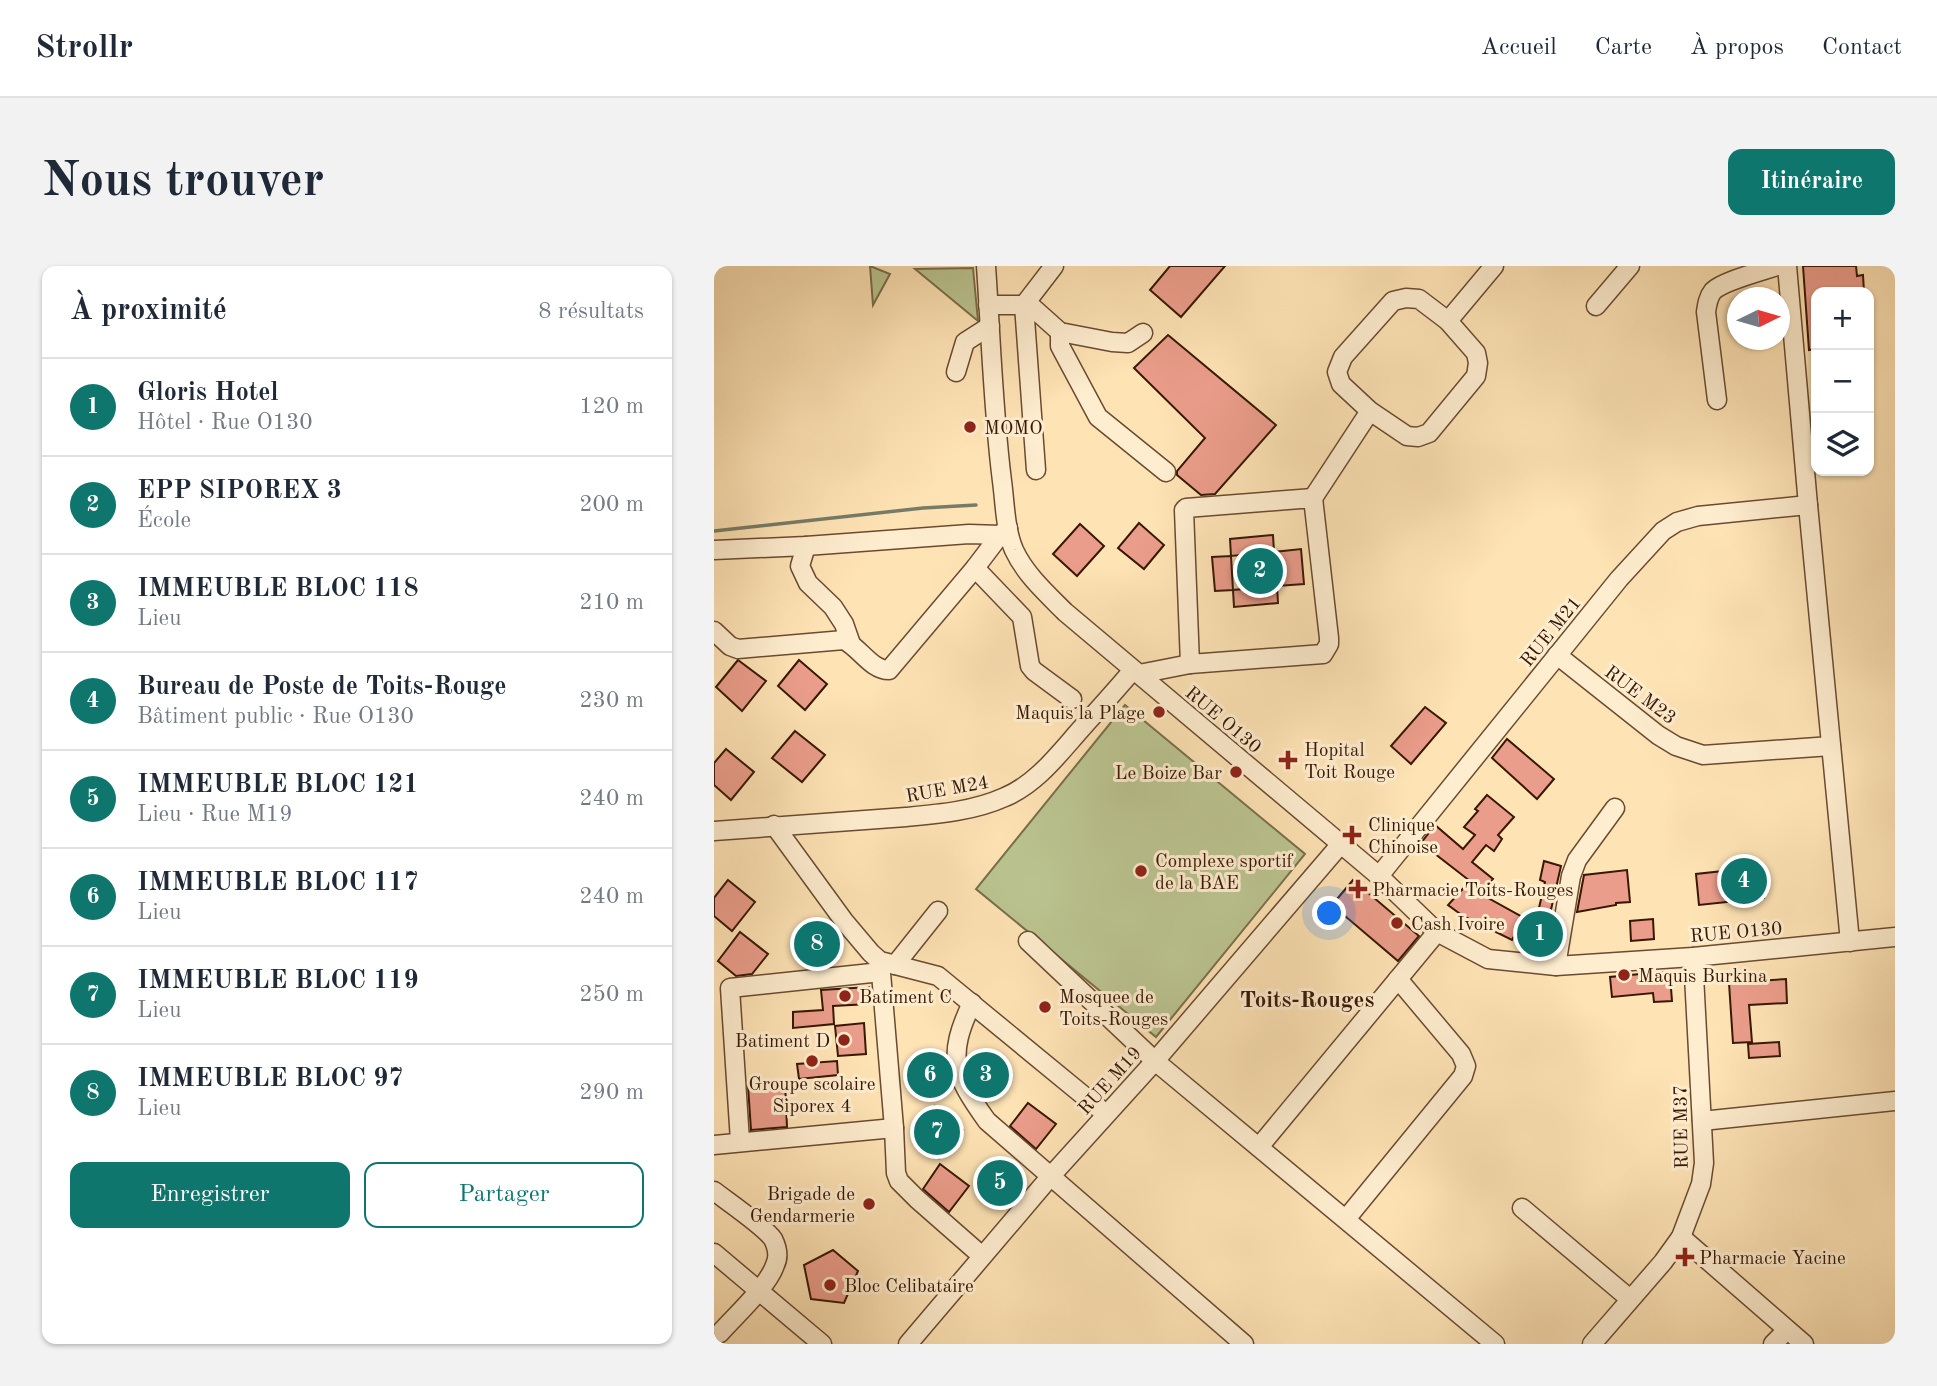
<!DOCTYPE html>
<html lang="fr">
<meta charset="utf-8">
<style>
:root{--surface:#fff;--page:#f2f2f3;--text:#1f2937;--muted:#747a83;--line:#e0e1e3;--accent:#0f766e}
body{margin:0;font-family:"Old Standard TT",serif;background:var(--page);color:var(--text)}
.controls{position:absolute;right:21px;top:21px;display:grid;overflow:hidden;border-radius:14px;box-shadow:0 2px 5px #0004}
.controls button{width:63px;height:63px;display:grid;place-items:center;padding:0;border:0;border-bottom:2px solid var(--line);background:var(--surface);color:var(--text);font:35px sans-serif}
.compass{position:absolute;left:1013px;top:21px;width:63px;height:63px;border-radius:50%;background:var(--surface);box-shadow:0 2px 5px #0004;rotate:85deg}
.you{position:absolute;left:616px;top:648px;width:24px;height:24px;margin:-18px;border:5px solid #fff;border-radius:50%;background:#1a73e8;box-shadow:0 0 0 10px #1a73e833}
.badge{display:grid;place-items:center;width:46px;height:46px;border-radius:50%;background:var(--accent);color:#fff;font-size:23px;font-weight:700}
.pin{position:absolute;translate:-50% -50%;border:4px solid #fff;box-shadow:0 2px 7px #0006}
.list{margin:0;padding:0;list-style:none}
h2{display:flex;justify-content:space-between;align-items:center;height:91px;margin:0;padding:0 28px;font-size:30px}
h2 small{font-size:23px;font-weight:400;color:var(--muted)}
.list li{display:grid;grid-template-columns:46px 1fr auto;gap:21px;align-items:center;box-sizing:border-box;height:98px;padding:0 28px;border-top:2px solid var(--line)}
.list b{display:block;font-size:26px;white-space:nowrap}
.list p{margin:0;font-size:23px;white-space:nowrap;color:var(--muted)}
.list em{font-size:23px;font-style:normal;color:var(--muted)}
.actions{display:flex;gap:14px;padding:21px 28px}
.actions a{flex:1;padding:16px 0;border:2px solid var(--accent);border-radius:14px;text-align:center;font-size:24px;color:var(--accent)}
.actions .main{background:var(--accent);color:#fff}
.icon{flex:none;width:38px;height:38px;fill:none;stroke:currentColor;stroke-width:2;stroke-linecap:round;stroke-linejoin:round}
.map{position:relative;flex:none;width:1181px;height:1078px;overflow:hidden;border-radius:14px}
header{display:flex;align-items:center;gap:42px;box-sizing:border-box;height:98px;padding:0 35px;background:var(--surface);border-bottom:2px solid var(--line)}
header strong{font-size:33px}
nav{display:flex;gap:38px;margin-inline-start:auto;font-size:24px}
.intro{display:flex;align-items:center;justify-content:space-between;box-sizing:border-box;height:168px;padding:0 42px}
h1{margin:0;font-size:49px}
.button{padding:18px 32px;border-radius:14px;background:var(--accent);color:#fff;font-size:24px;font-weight:700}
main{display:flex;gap:42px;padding:0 42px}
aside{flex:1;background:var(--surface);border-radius:14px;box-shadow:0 2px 5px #0004}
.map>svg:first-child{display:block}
.green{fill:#bbc591;stroke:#7a6e4b;stroke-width:2}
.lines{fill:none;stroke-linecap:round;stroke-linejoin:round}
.stream{stroke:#767c68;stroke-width:3.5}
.building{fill:#eb9d8b;stroke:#381805;stroke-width:2}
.minor-casing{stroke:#6a4b31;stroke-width:21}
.minor{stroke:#feedcf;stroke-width:18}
.poi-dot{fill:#8f2418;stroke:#feedcf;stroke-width:2.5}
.labels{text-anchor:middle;stroke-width:6;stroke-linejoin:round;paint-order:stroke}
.poi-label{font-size:19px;fill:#381805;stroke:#feedcf;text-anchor:start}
.street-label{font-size:19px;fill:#381805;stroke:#feedcf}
.quarter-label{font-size:23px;font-weight:bold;fill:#381805;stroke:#feedcf}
</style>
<header>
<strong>Strollr</strong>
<nav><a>Accueil</a><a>Carte</a><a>À propos</a><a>Contact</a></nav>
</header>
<div class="intro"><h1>Nous trouver</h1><a class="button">Itinéraire</a></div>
<main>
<aside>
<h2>À proximité<small>8 résultats</small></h2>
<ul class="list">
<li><span class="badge">1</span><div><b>Gloris Hotel</b><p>Hôtel · Rue O130</p></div><em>120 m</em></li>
<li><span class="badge">2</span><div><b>EPP SIPOREX 3</b><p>École</p></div><em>200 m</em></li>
<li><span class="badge">3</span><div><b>IMMEUBLE BLOC 118</b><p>Lieu</p></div><em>210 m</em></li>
<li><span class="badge">4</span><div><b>Bureau de Poste de Toits-Rouge</b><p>Bâtiment public · Rue O130</p></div><em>230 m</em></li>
<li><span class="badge">5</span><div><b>IMMEUBLE BLOC 121</b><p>Lieu · Rue M19</p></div><em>240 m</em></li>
<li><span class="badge">6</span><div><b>IMMEUBLE BLOC 117</b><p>Lieu</p></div><em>240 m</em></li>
<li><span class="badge">7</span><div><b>IMMEUBLE BLOC 119</b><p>Lieu</p></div><em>250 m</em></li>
<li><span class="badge">8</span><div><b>IMMEUBLE BLOC 97</b><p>Lieu</p></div><em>290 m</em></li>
</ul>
<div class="actions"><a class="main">Enregistrer</a><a>Partager</a></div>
</aside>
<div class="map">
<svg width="1181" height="1078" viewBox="0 0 1181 1078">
<rect width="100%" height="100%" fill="#fee3b5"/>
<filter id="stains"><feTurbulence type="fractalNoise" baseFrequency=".00286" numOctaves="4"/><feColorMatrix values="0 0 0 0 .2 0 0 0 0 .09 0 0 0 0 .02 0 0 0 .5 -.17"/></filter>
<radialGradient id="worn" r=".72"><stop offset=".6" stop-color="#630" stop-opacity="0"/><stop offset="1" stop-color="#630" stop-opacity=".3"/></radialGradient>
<g class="green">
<polygon points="156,0 176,8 159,39"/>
<polygon points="259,2 264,55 201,3"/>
<polygon points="411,439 591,588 442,771 262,623"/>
</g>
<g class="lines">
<polyline class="stream" points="0,265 209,242 262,239"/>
</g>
<g class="building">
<polygon points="456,0 511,0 467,51 436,24"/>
<polygon points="1089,0 1142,0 1143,10 1149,9 1150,26 1102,26 1102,83 1095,84"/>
<polygon points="454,69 562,159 501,228 487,229 463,209 463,205 491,172 420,102"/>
<polygon points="425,257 450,279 430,303 404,282"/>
<polygon points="366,258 390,280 363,310 339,288"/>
<polygon points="559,269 560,286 517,290 516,273"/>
<polygon points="587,283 590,318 563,320 560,286"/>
<polygon points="517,290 519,324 501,325 498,291"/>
<polygon points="563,320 564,337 520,341 519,324"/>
<polygon points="24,394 52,415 28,445 2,421"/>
<polygon points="85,394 113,418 91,444 64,420"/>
<polygon points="711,441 732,457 697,498 677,480"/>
<polygon points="81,465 111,489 88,516 58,492"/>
<polygon points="793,473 840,513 823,533 778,492"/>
<polygon points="12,483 40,506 17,534 0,519 0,497"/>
<polygon points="773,529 800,551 784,569 788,573 780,585 772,579 758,596 779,613 767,628 810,652 798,674 749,650 734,639 756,615 707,577 721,559 749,583 761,569 750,561 764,545 761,543"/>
<polygon points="830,595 847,600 836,648 839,649 833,675 818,672 831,616 826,614"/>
<polygon points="1046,601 1050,632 985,639 982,608"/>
<polygon points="913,604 916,636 902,637 902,639 863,646 870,609"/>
<polygon points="14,614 41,636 18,665 0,650 0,632"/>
<polygon points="639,614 705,670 684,695 618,639"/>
<polygon points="101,653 128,676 107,701 100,702 78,680"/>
<polygon points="939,653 940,673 917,675 916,655"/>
<polygon points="26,666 54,688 38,708 22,710 4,695"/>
<polygon points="947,706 956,710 958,735 940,736 939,727 898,731 896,711"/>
<polygon points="1072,713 1073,737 1035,739 1038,776 1019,777 1015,717"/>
<polygon points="155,721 155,738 119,740 120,758 79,762 79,746 109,744 107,724"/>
<polygon points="150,757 152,788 124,790 121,760"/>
<polygon points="1065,776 1066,790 1035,792 1034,778"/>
<polygon points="213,784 232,800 236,814 217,833 191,809"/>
<polygon points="268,784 297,807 276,834 268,828 263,819 256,800"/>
<polygon points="123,795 124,809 85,813 83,798"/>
<polygon points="71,816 73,861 37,864 34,820"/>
<polygon points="314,837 342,858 322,883 296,860"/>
<polygon points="221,840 249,864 225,892 198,868"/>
<polygon points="282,892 310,916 289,941 261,918"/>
<polygon points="226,898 255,920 235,946 209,923"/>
<polygon points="119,984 144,1005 130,1037 97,1033 90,999"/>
</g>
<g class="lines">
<defs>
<g id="minor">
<path d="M272,0C277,72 279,144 288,215C291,237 291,263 300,284C311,308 332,327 351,346L665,610L723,666L774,693L842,700L979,691L1181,671"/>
<polyline points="1073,0 1094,239 1136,676"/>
<polygon points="692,32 705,33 734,55 762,87 764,97 762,110 715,167 704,171 693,170 656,145 627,118 623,106 629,91 679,35"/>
<polyline points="274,39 310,39 318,41 346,66 398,76 414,77 429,67"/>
<polyline points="882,40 916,0"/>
<polyline points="734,55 780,0"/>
<polyline points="346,66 346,80 384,151 452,206"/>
<polyline points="242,106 251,76 276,60"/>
<path d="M1003,134L992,46C993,39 994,31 999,25C1009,15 1049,5 1063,0"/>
<polyline points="322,204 310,39 340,0"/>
<polygon points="599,232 615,372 615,378 609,388 476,398 470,244 472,242"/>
<polyline points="599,232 656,145"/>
<polyline points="92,280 86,300 94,317 119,341 130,358 137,378"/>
<polyline points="0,284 92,280 255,268 286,269"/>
<polyline points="261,302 308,351 316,400 320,405 358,433"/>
<path d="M0,365L16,380L24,383L130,374C146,382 157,404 175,404L261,302L286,269L294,262"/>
<polyline points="843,389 944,469 962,480 989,489 1117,480"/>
<polyline points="425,408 476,398"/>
<polyline points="60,559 130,655 157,687 166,695 224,710 392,848"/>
<path d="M0,565L192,551C225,548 260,545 291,531C322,518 344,489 366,464C384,444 402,424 419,404"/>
<polyline points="665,610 905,313 949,265 963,256 984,250 1094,239"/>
<polyline points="314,675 441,795 781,1078"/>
<polyline points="166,695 180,862 182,907 185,915 203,933 268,990"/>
<polyline points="181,699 224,645"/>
<polyline points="842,700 857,610 863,594 901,542"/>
<path d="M258,737C232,791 240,809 273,855L530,1078"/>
<polyline points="988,855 1181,835"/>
<polyline points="26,875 16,722 167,706"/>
<polyline points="0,879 180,862"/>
<polyline points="545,881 723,666"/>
<path d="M0,925C13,935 51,961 59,973C63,981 65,991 61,999C54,1020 22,1049 6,1067L0,1070"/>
<polyline points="808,942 916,1033"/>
<polyline points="632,953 749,810 752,800 747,788 684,713"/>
<polyline points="967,971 1090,1078"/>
<polyline points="0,987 108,1078"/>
<polyline points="194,1078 336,911 441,795 626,579"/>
<polyline points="878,1078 949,996 967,971 987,918 990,897 979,691"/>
<polyline points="1059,1078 1073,1064"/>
</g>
</defs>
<use href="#minor" class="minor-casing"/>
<use href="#minor" class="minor"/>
</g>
<g class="poi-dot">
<circle cx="256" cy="161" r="7"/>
<circle cx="445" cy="446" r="7"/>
<path d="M570.5 483.5h7v7h7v7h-7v7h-7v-7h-7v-7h7z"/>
<circle cx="522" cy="506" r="7"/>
<path d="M634.5 558.5h7v7h7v7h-7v7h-7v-7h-7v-7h7z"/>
<circle cx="427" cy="605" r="7"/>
<path d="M640.5 612.5h7v7h7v7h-7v7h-7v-7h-7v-7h7z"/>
<circle cx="683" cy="657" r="7"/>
<circle cx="910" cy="709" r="7"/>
<circle cx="131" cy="730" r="7"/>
<circle cx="331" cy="741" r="7"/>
<circle cx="130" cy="774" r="7"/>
<circle cx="98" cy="795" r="7"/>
<circle cx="155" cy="938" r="7"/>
<path d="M967.5 980.5h7v7h7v7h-7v7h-7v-7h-7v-7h7z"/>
<circle cx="116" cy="1019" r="7"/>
</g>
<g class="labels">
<g class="poi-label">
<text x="270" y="168">MOMO</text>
<text x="431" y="453" text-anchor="end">Maquis la Plage</text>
<text x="590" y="490">Hopital<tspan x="590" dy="22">Toit Rouge</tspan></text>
<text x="508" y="513" text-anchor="end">Le Boize Bar</text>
<text x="654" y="565">Clinique<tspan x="654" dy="22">Chinoise</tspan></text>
<text x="441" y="601">Complexe sportif<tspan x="441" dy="22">de la BAE</tspan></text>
<text x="658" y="630">Pharmacie Toits-Rouges</text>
<text x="697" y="664">Cash Ivoire</text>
<text x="924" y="716">Maquis Burkina</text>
<text x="145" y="737">Batiment C</text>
<text x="345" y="737">Mosquee de<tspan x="345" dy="22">Toits-Rouges</tspan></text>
<text x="116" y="781" text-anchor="end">Batiment D</text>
<text x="98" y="824" text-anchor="middle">Groupe scolaire<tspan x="98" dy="22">Siporex 4</tspan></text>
<text x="141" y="934" text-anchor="end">Brigade de<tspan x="141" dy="22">Gendarmerie</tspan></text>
<text x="985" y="998">Pharmacie Yacine</text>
<text x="130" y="1026">Bloc Celibataire</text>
</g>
<g class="street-label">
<text transform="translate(836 365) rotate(-51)" y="7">RUE M21</text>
<text transform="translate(927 428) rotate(37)" y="7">RUE M23</text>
<text transform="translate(510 453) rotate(40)" y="7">RUE O130</text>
<text transform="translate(233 522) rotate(-10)" y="7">RUE M24</text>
<text transform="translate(1022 665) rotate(-5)" y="7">RUE O130</text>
<text transform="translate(395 814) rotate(-48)" y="7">RUE M19</text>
<text transform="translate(966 861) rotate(-91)" y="7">RUE M37</text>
</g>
<g class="quarter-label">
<text x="593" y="741">Toits-Rouges</text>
</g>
</g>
<rect width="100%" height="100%" filter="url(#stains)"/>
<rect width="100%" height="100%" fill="url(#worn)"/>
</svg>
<div class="controls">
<button>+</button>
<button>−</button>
<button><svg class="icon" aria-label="layers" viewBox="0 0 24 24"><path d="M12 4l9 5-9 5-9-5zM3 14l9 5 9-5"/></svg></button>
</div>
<svg class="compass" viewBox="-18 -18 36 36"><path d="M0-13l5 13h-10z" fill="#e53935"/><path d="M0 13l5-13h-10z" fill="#747a83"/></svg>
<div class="you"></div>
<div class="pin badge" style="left:826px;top:668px">1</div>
<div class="pin badge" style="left:546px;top:305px">2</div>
<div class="pin badge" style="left:272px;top:809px">3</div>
<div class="pin badge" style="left:1030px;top:615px">4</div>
<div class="pin badge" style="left:286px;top:917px">5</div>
<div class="pin badge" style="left:216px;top:809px">6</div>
<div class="pin badge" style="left:223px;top:866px">7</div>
<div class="pin badge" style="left:103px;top:678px">8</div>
</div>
</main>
